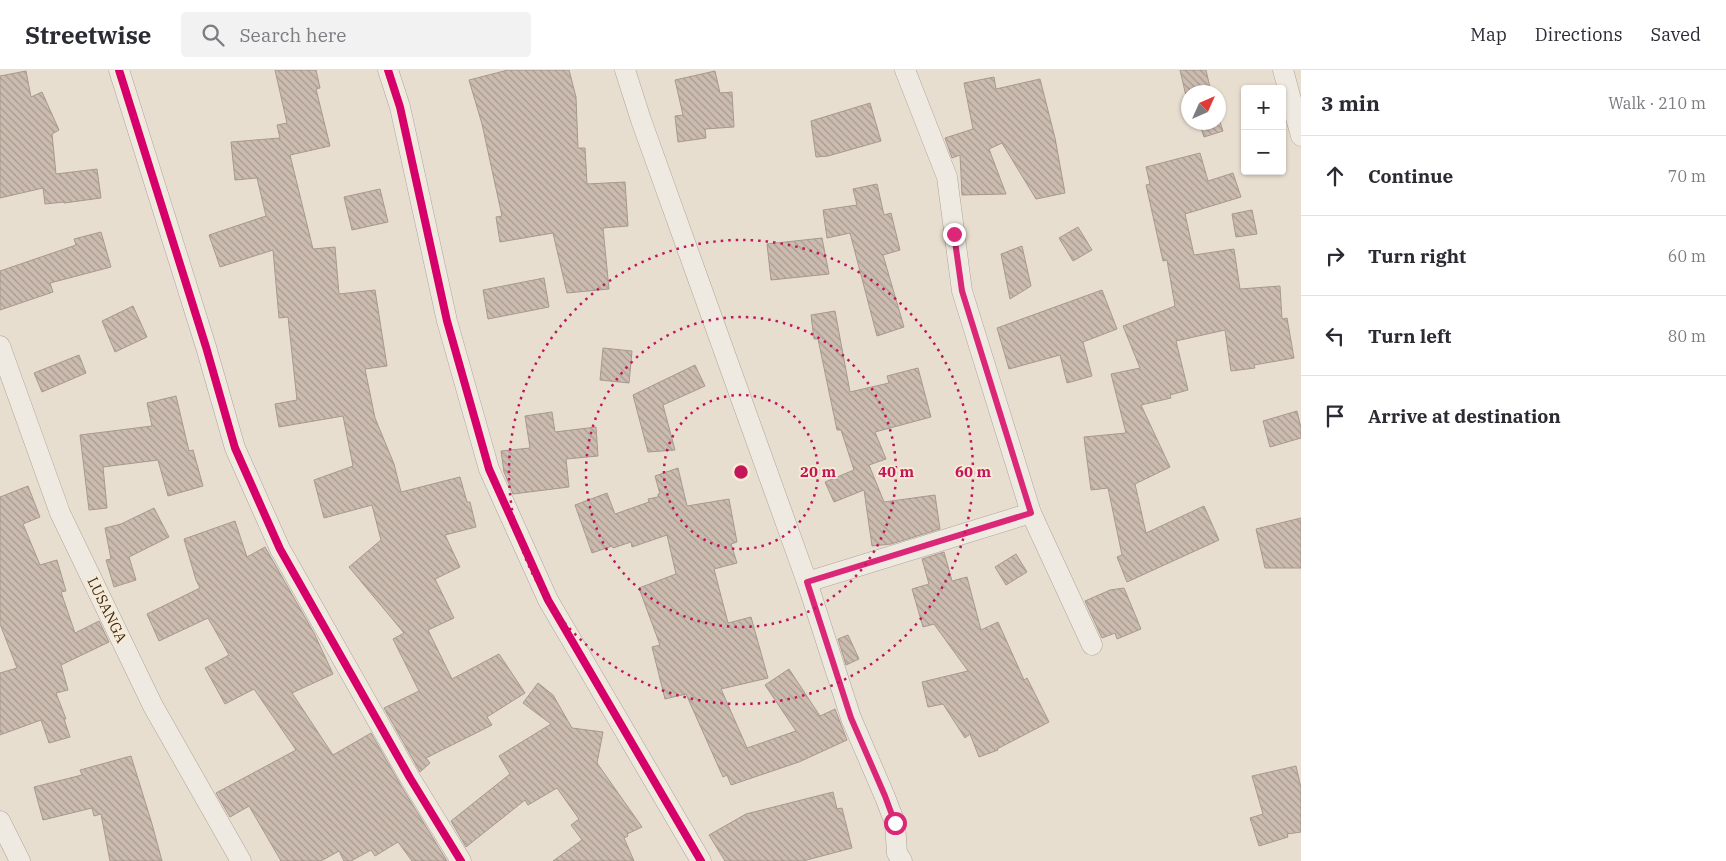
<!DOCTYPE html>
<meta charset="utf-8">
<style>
:root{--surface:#fff;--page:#f2f2f3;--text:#2b2b33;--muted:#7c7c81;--line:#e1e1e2}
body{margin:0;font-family:"IBM Plex Serif",serif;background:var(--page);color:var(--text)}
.controls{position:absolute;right:15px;top:15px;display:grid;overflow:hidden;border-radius:5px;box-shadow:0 1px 4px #0004}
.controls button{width:45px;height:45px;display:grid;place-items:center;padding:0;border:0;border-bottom:1px solid var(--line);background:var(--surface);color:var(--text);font:25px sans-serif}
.compass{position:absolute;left:1181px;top:15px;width:45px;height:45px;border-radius:50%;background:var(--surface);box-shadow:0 1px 4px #0004;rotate:45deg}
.stop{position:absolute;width:15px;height:15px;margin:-11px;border:4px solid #db2777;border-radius:50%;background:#fff}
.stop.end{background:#db2777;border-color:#fff;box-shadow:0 1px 5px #0008}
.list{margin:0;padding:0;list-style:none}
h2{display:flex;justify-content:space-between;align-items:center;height:65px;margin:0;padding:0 20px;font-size:21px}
h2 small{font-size:16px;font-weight:400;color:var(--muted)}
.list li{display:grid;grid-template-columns:32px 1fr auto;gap:15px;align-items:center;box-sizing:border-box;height:80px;padding:0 20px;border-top:1px solid var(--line)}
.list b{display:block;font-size:19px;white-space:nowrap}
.list em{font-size:16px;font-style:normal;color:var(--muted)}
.icon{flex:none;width:28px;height:28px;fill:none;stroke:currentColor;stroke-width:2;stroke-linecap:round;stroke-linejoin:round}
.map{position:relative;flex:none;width:1301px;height:791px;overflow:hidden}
header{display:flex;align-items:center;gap:30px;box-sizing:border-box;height:70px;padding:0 25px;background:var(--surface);border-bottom:1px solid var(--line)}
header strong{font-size:24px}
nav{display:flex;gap:28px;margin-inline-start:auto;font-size:18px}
.search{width:350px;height:45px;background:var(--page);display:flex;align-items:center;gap:12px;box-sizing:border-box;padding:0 18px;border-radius:5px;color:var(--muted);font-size:19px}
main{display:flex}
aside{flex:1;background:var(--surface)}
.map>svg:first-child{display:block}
.building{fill:url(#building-back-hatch);stroke:#a8998e}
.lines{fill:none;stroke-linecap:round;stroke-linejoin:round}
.minor-casing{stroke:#ada398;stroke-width:21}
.minor{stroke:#efeae1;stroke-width:20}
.cycleway-casing{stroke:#f8ebd5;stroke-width:11}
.cycleway{stroke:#d6006c;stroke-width:8}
.route{stroke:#db2777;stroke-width:6}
.ring{fill:none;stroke:#c2185b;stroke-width:2.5;stroke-dasharray:2.5 5}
.labels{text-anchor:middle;stroke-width:4;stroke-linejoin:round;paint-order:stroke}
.street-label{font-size:15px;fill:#3d2b1e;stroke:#f8ebd5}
.centre{fill:#c2185b;stroke:#f8ebd5;stroke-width:2.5}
.ring-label{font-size:15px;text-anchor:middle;font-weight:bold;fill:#c2185b;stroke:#f8ebd5;stroke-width:4;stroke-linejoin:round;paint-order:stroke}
</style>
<header>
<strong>Streetwise</strong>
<div class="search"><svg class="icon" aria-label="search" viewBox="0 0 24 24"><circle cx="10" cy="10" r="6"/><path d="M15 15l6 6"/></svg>Search here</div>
<nav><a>Map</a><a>Directions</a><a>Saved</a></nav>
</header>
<main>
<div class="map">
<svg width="1301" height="791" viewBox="0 0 1301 791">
<defs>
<pattern id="building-back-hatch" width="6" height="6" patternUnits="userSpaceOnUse" patternTransform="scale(1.25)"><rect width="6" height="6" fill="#ccbcb0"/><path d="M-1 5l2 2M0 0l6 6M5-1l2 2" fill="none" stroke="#a7998f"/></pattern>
</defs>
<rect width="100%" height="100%" fill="#e8ded0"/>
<g class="building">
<polygon points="275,0 316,0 320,18 316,19 330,76 290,85 313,179 335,177 339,224 375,220 387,296 365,299 375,348 394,394 401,422 460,407 467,432 470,432 476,457 445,465 460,497 435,509 454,548 428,560 452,609 499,584 525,623 487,647 492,655 426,688 430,693 420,702 384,638 419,621 393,569 404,563 349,497 381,470 372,435 324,448 314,410 353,396 343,346 279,357 275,334 297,330 288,247 279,248 273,180 220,197 209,165 266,146 257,108 235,110 231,72 280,68 277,55 287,53"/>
<polygon points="508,0 569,0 576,27 578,78 585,78 587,114 625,112 628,156 603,158 609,219 567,223 553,163 500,172 496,147 502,146 482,54 469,10"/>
<polygon points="1180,0 1206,0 1211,22 1188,22 1188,26 1186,26"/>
<polygon points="26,1 31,27 42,22 59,60 52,64 56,104 97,99 101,128 64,133 64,132 45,134 43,118 0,128 0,6"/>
<polygon points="715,1 720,23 732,22 734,57 705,59 706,68 678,72 675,46 683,45 675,10"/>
<polygon points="994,7 996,19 1040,9 1055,68 1065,123 1036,129 1002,73 989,79 1006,124 962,125 960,85 952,88 945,68 973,59 964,13"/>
<polygon points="870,33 881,71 828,86 816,87 811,51"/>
<polygon points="1218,46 1223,61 1204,67 1199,52 1218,52"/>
<polygon points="1200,83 1208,111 1233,103 1241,127 1185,144 1194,185 1234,179 1240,219 1280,216 1282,249 1287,248 1294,288 1254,295 1255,298 1231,301 1225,260 1176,271 1188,320 1170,325 1171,328 1141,335 1170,397 1135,414 1146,463 1204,436 1219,470 1127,512 1117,487 1122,485 1108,418 1091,420 1084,367 1126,363 1111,304 1140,298 1123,256 1175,236 1167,190 1163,191 1146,115 1150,114 1146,97"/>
<polygon points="877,114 884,145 891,143 900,180 883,185 904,257 877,266 850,163 827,168 823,140 857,135 853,119"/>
<polygon points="380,119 388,152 352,160 344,127"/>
<polygon points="1252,140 1257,164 1236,167 1232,144"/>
<polygon points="1078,157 1092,180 1073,191 1059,168"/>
<polygon points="101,162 111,197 50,213 53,222 0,240 0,201 76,175 74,169"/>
<polygon points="822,168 829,204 771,210 767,174"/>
<polygon points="1022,176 1031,216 1010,229 1001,184"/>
<polygon points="544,208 549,237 488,249 483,220"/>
<polygon points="1102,220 1117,259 1083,272 1092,306 1067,313 1060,285 1009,299 997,258"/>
<polygon points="133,236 147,267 115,282 102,251"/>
<polygon points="835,241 850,322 889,313 887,306 918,298 931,347 875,362 886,389 869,395 884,432 935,425 940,459 891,474 872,476 864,420 834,432 825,412 854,400 841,360 837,360 818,269 814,269 811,245"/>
<polygon points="603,278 632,281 629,313 600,310"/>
<polygon points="79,285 86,303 42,322 34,303"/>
<polygon points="695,295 705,316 663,335 675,380 648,382 633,325"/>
<polygon points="176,326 189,381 193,380 203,416 168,426 158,390 103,397 107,438 89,440 80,365 152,356 147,333"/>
<polygon points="1297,341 1301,358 1301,368 1270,377 1263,351"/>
<polygon points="552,342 555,362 596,357 598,386 566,389 569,417 513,424 504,402 501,381 530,378 525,346"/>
<polygon points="678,398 687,436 729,429 737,472 731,474 737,493 714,499 728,553 751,547 768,608 721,619 747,678 796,661 765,615 789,599 820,646 835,639 847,670 799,692 731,715 727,705 723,707 686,624 665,629 652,577 660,575 639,518 676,504 667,465 632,477 631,472 613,478 612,476 592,483 575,435 607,423 615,444 649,432 648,429 658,427 658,424 660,424 655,406"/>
<polygon points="28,416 40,447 23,454 40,495 57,490 66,521 61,522 75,563 99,551 109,572 61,595 68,620 56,623 66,649 64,649 70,667 49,673 41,650 0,665 0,603 17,598 0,554 0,427"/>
<polygon points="154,438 169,467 129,487 136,510 114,517 106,490 111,489 105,458 121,454"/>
<polygon points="1301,448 1301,498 1265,498 1256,459"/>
<polygon points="235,451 247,487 265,477 314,563 333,604 292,623 333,685 371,663 400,714 447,791 412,791 398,772 375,786 371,780 351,791 344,791 339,781 321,791 281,791 249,736 230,747 216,723 296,680 254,619 225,634 205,598 229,585 208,548 159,571 147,544 200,518 196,510 184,469"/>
<polygon points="944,482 952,511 967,507 981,560 998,552 1024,610 1027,608 1049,652 997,679 998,680 979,687 970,664 965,668 943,634 928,637 922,612 968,601 934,554 923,557 912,519 929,514 922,489"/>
<polygon points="1016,484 1027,502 1006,515 995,497"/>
<polygon points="1124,518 1141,559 1117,569 1115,563 1102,568 1085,531 1110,520"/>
<polygon points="848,565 859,589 846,595 838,569"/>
<polygon points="538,613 553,625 572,658 603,662 597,693 642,757 627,764 628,766 624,768 634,791 553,791 582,770 571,755 579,749 557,718 528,735 525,730 466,777 451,751 510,704 499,686 551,654 523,633"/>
<polygon points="131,686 152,754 162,791 110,791 101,744 94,746 92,738 43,750 34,717 82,705 80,700"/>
<polygon points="1296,696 1301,718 1301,762 1287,764 1288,767 1259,776 1250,748 1263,744 1252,706"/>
<polygon points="833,722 837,739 842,738 852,778 803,791 725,791 709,765 746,744"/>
</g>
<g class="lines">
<defs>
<g id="minor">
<polyline points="119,0 206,277 235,378 280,479 410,708 461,791"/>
<polyline points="388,0 400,37 447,251 489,399 548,530 701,791"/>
<polyline points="625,0 641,50 807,512 851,648 885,727 895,753 897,783 902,791"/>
<polyline points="905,0 947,107 962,221 1031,443 1092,575"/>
<polyline points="1283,0 1301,66"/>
<polyline points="0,276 60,443 153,636 241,791"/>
<polyline points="807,512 1031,443"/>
<polyline points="0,751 20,791"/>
</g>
</defs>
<use href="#minor" class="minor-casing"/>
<use href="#minor" class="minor"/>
<defs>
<g id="cycleway">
<polyline points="119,0 206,277 235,378 280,479 410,708 461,791"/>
<polyline points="388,0 400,37 447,251 489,399 548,530 701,791"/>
</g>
</defs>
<use href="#cycleway" class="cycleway-casing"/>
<use href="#cycleway" class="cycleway"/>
</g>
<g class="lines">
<polyline class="route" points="895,753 885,726 851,648 807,512 1031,443 962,221 954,164"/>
</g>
<g class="ring">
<circle cx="741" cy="402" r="77"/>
<circle cx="741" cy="402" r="155"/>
<circle cx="741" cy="402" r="232"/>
</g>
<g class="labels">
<g class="street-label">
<text transform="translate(107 540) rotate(64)" y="5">LUSANGA</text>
</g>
</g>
<circle cx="741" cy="402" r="8" class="centre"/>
<g class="ring-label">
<text x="818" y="407">20 m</text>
<text x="896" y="407">40 m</text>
<text x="973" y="407">60 m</text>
</g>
</svg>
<div class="controls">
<button>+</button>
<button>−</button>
</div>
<svg class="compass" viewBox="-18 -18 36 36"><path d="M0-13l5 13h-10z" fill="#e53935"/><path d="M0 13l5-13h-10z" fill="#7c7c81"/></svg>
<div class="stop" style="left:895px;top:753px"></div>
<div class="stop end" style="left:954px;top:164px"></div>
</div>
<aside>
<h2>3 min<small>Walk · 210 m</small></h2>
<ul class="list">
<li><svg class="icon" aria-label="ahead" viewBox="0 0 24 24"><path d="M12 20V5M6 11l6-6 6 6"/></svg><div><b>Continue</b></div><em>70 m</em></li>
<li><svg class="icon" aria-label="right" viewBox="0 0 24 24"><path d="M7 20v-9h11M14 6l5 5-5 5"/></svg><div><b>Turn right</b></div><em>60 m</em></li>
<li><svg class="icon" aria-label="left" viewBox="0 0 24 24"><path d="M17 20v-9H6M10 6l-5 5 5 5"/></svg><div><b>Turn left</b></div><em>80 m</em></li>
<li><svg class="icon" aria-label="arrive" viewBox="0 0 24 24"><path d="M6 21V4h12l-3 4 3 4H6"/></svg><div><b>Arrive at destination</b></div></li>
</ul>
</aside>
</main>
